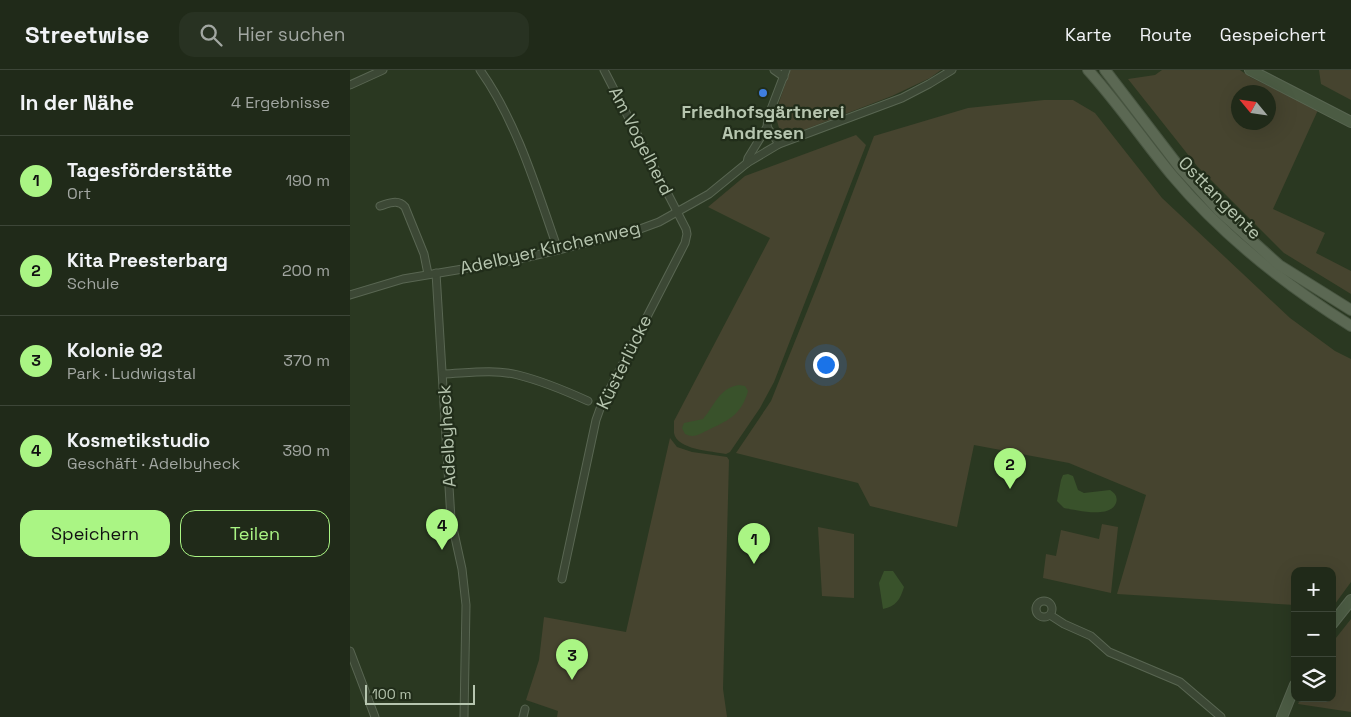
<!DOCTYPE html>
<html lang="de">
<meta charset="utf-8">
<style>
:root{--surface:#202a19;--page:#283222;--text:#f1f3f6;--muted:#a2a7a2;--line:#3d4638;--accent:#aaf584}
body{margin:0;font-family:"Space Grotesk",sans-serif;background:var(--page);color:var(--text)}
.controls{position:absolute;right:15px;bottom:15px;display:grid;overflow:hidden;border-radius:10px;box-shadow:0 5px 20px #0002}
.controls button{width:45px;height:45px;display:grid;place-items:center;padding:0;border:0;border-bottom:1px solid var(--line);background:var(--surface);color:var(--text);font:25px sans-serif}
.compass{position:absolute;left:881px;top:15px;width:45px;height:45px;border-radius:50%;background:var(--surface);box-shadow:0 5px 20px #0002;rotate:299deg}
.scale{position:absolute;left:15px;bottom:12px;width:110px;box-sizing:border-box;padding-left:5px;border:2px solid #b6c5af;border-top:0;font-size:14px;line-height:18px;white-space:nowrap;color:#b6c5af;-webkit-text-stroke:4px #212d1a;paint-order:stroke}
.you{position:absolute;left:475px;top:294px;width:18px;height:18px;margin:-12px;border:4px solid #fff;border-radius:50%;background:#1a73e8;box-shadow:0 0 0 8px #1a73e833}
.badge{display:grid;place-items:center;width:32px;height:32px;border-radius:50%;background:var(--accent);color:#111;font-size:16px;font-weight:700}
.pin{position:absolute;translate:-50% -41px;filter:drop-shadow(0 1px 2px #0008)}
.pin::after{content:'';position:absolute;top:26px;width:18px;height:15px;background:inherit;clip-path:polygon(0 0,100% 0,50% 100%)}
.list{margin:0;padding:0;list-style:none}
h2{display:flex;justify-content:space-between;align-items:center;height:65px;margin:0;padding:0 20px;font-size:21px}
h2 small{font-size:16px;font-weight:400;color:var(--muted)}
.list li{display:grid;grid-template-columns:32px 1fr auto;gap:15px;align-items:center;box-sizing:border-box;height:90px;padding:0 20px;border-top:1px solid var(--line)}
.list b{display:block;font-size:19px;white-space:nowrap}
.list p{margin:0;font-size:16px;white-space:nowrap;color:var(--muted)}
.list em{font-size:16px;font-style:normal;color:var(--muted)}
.actions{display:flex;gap:10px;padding:15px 20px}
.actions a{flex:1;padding:11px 0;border:1px solid var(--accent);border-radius:15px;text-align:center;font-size:18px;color:var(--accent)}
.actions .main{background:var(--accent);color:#111}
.icon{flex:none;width:28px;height:28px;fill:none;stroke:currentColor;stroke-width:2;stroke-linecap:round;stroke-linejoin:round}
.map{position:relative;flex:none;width:1001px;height:647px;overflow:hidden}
header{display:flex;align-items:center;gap:30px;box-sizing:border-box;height:70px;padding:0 25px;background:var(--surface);border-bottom:1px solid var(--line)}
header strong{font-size:24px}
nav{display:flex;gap:28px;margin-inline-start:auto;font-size:18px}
.search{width:350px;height:45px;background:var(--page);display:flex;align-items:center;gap:12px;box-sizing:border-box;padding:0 18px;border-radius:15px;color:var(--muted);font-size:19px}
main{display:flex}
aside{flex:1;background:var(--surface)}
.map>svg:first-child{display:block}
.green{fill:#46442f;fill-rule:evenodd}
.water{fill:#39522b}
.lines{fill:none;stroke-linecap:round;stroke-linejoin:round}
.street-casing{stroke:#596652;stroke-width:9}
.secondary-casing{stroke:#596652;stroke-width:12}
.primary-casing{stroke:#485541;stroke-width:12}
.street{stroke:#3c4835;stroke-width:7}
.secondary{stroke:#4b5b43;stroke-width:10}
.primary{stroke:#5b6853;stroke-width:10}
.shop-dot{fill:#3f7fe0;stroke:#212d1a;stroke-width:2}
.labels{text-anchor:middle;stroke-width:4.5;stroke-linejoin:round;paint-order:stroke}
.poi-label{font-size:18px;font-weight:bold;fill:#b6c5af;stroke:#212d1a}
.street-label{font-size:18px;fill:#b6c5af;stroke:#212d1a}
</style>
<header>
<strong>Streetwise</strong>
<div class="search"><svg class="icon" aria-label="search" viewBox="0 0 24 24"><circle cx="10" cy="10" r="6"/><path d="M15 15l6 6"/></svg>Hier suchen</div>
<nav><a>Karte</a><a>Route</a><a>Gespeichert</a></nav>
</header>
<main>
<aside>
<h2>In der Nähe<small>4 Ergebnisse</small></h2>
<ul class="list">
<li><span class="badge">1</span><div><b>Tagesförderstätte</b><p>Ort</p></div><em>190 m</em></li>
<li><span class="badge">2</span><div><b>Kita Preesterbarg</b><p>Schule</p></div><em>200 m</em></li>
<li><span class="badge">3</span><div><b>Kolonie 92</b><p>Park · Ludwigstal</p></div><em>370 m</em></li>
<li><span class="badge">4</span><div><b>Kosmetikstudio</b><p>Geschäft · Adelbyheck</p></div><em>390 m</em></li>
</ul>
<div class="actions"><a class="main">Speichern</a><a>Teilen</a></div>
</aside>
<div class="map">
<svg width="1001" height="647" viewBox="0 0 1001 647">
<rect width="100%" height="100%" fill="#2a3821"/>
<g class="green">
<polygon points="440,0 591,0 580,8 542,26 438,66 431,65 425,44"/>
<path d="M812,0H890L900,7L968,40L923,139L975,163L966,183L1001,201V224L934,183L847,96L778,9L805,5ZM888,22H918V52H888Z"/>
<polygon points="969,0 1001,0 1001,30 971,14"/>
<polygon points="694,30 723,30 745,43 812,128 940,248 985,281 1001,289 1001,512 982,538 982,501 945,501 945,535 767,524 796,425 719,393 624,375 607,457 520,436 508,413 386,383 421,331 470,209 524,66 618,38"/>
<path d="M506,65L516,75L424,312L410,338L380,382L376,384C362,381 327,380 324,363C324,359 324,355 324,351L420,168L358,137L395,106Z"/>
<polygon points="320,368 327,377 342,382 377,387 379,390 373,619 377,647 207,647 208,641 176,630 189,590 194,547 276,562"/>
<polygon points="752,454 768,457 761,523 693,508 696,484 706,486 711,460 749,469"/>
<polygon points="468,457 504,464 504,528 472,526"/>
<polygon points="1001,549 1001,642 948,634 951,628 982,628 982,573"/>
</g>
<g class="water">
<path d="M389,315L395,316L398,321C392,343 380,350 360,359C351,363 345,369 335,364L332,358L334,353L353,349C365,335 369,318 389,315Z"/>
<path d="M718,404L723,406L728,420L734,423L760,420C765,423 768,427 766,433C760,449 726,440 714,438L707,431L711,410L713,405Z"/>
<path d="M534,501H543L554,517C550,530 546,536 533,539L529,513Z"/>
</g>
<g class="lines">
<defs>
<g id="street">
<path d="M130,0C167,52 187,120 208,180"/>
<polyline points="424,0 434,7"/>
<polyline points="0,15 33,0"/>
<polyline points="417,57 429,74"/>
<polyline points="397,93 398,88 417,57 418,47 436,0"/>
<path d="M30,136C40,133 48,129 55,137L74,184L78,204"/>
<polyline points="86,203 101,449 112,499 116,535 114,647"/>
<polyline points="0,225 53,209 161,191 208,180 290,159 309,152 359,124 397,93 429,74 552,28 579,14 602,0"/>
<path d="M93,304C118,303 144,299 168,305C192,311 216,321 238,331"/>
<polyline points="212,509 246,350 251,336 335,173 337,164 336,159 254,0"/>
<circle cx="694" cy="539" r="8"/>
<polyline points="700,545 714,554 741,566 759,582 830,612 871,647"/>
<polyline points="0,581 25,647"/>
<polyline points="173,647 175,639"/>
</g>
<g id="secondary">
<polyline points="900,0 1001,52"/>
<polyline points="982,554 1001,530"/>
<polyline points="932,647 945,615"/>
</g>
<g id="primary">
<path d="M738,0C768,33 793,70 821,104C872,165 934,214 1001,256"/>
<polyline points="755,0 830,98 868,140 929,195 1001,240"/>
</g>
</defs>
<use href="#street" class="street-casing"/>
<use href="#secondary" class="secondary-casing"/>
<use href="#primary" class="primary-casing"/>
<use href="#street" class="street"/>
<use href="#secondary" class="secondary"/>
<use href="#primary" class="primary"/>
</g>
<circle class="shop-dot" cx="413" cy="23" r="5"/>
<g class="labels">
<g class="poi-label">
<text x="413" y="48">Friedhofsgärtnerei<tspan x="413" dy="21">Andresen</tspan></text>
</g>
<g class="street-label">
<text transform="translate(291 71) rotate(63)" y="6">Am Vogelherd</text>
<text transform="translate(870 128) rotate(45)" y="6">Osttangente</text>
<text transform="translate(200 178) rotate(-13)" y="6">Adelbyer Kirchenweg</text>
<text transform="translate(274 292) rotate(-64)" y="6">Küsterlücke</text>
<text transform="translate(97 366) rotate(-93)" y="6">Adelbyheck</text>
</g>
</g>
</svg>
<div class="controls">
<button>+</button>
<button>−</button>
<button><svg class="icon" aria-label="layers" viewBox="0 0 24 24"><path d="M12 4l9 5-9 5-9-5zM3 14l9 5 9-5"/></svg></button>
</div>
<svg class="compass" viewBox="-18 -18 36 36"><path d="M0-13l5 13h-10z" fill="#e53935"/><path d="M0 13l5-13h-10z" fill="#a2a7a2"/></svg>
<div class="scale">100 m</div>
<div class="you"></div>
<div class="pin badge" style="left:404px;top:494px">1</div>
<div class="pin badge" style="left:660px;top:419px">2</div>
<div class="pin badge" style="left:222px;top:610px">3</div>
<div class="pin badge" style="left:92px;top:480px">4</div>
</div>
</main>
